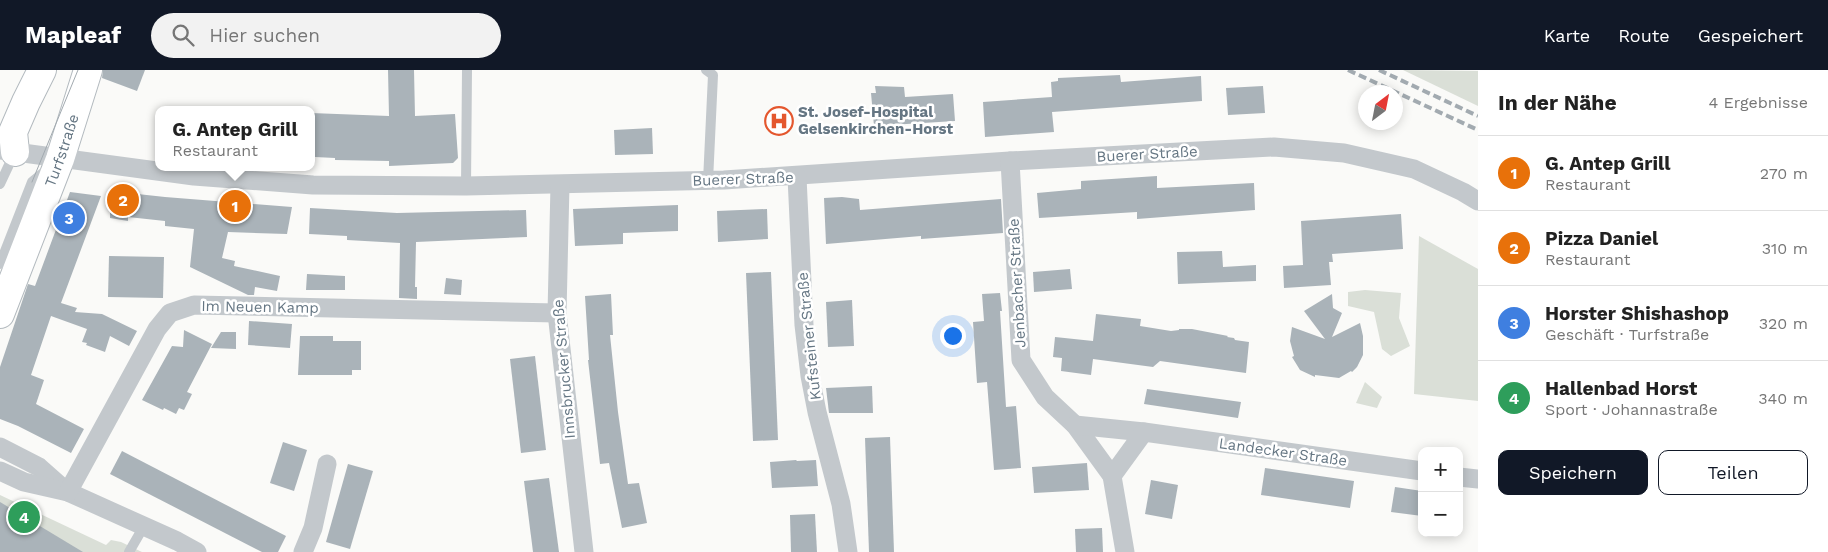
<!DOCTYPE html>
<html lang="de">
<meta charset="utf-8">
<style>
:root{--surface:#fff;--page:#f2f2f2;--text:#222;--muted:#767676;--line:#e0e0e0;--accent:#111827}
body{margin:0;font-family:"Work Sans",sans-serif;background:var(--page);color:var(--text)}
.controls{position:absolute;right:15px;bottom:15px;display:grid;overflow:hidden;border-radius:10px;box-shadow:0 2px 12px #0003}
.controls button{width:45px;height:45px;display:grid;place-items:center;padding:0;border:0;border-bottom:1px solid var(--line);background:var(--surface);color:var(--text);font:25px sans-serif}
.compass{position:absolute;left:1358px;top:15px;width:45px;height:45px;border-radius:50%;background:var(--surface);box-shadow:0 2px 12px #0003;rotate:32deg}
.you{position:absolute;left:952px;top:265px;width:18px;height:18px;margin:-12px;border:4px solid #fff;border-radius:50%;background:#1a73e8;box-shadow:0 0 0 8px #1a73e833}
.badge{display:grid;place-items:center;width:32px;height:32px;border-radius:50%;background:var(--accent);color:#fff;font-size:16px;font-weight:700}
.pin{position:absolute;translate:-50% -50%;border:2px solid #fff;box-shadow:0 1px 5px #0006}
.popup{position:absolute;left:155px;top:36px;width:160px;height:65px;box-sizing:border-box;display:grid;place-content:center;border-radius:10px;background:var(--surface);filter:drop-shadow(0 1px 4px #0005);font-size:16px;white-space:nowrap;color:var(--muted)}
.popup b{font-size:19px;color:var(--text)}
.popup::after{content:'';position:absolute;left:50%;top:100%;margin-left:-10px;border:10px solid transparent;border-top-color:var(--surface)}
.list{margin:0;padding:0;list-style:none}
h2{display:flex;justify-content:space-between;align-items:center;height:65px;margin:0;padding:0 20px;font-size:21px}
h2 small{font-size:16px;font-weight:400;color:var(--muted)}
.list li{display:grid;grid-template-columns:32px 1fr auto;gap:15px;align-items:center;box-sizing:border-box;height:75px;padding:0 20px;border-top:1px solid var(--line)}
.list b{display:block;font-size:19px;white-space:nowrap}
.list p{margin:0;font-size:16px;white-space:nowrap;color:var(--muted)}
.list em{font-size:16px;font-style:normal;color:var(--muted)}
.actions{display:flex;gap:10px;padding:15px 20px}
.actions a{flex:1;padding:11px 0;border:1px solid var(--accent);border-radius:10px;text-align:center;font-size:18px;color:var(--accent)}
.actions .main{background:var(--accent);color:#fff}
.icon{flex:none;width:28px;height:28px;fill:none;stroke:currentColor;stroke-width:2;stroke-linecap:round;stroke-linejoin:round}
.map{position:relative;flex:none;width:1478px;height:482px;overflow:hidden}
header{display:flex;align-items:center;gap:30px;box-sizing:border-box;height:70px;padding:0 25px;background:var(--accent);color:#fff}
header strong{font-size:24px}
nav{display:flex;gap:28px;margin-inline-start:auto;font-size:18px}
.search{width:350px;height:45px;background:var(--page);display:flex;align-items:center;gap:12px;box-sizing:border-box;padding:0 18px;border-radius:28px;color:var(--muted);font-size:19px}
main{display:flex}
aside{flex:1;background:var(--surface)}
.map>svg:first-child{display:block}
.green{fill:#dadfd7}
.building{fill:#aab3b9}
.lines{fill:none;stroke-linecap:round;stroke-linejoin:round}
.secondary-casing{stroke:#b3babf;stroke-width:30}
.service{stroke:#c3c8cc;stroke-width:10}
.minor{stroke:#c3c8cc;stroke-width:19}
.secondary{stroke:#fff;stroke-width:28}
.tram{stroke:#a2aab0;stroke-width:1}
.rail{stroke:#a2aab0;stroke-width:4;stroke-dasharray:8 4;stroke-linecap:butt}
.labels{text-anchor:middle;stroke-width:5;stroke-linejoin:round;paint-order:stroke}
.poi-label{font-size:15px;font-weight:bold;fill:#657683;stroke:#fff;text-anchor:start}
.street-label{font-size:15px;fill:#657683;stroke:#fff}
</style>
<header>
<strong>Mapleaf</strong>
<div class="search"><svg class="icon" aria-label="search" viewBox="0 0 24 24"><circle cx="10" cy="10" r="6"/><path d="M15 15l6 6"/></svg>Hier suchen</div>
<nav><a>Karte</a><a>Route</a><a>Gespeichert</a></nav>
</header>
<main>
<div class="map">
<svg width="1478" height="482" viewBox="0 0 1478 482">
<rect width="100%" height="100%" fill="#fafaf8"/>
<g class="green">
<polygon points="1403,0 1478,1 1478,36"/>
<polygon points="1419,166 1478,199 1478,331 1414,324"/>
<polygon points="1365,220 1401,223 1399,248 1410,276 1391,286 1382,279 1374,242 1348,236 1348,222"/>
<polygon points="1365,312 1382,327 1377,338 1356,333"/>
<polygon points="0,425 106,475 111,470 121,472 142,482 0,482"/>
</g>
<g class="building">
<polygon points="103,0 145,0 137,21 102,8"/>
<polygon points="388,0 414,0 415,46 455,44 458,88 453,93 389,96 389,91 335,90 335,88 315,87 315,84 311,84 311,43 389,46"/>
<polygon points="1120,5 1121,12 1201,6 1202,31 1052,42 1054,62 985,67 983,32 1052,27 1051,12 1058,11 1058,8"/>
<polygon points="875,16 904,17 905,27 953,24 955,51 874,56 871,23 876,23"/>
<polygon points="1263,16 1265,43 1228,45 1226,18"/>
<polygon points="652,58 653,84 615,85 614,60"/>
<polygon points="1157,106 1157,118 1254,113 1255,140 1137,149 1137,142 1039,148 1037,123 1081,119 1081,111"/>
<polygon points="110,121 165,127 292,137 287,164 228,162 222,188 235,191 234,196 280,206 277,221 255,217 254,225 248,225 190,197 194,159 165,156 165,151 128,147 128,151 110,148"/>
<polygon points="70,122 101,126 61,233 77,238 75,242 102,244 137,261 129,276 110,266 105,282 86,275 87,273 82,272 87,259 51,246 31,305 44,310 36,334 84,359 71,383 18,356 0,349 0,297 28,214 35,216"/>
<polygon points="842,127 859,129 860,140 1001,129 1003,163 921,169 921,166 826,174 824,128"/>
<polygon points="678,135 678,161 623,163 623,174 575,176 573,139"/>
<polygon points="310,138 397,143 526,140 527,167 416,172 415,217 417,217 417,229 399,228 400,173 347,170 347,166 309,164"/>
<polygon points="767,139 768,169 718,172 717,141"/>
<polygon points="1401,144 1403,179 1332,184 1333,192 1329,192 1331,215 1284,218 1283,196 1303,195 1301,151"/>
<polygon points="1222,181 1223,197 1256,195 1256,211 1178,214 1177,182"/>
<polygon points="109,186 164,187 163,228 108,227"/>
<polygon points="1070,199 1072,219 1034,222 1033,202"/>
<polygon points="771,202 778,370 753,371 746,203"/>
<polygon points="307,204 345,206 345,220 306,220"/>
<polygon points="446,208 462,210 461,225 444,224"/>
<polygon points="1000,223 1002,241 1000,241 1006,337 1016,336 1021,398 994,400 987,312 977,313 973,252 984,251 982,224"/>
<polygon points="611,224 613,265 610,265 618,342 628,414 639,413 647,453 622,458 609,393 600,394 588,290 589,290 585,226"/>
<polygon points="1332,224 1333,238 1342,243 1332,267 1360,253 1363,266 1363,285 1357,297 1352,302 1351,301 1339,308 1315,305 1315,307 1300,300 1292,287 1294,286 1290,271 1292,257 1325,269 1304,241"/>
<polygon points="852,230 854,276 828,277 826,232"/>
<polygon points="1096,244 1141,249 1140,256 1171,261 1179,260 1179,259 1192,259 1228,266 1227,267 1234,268 1235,270 1249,272 1246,303 1160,291 1153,297 1093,289 1091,305 1061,301 1062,288 1053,287 1055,267 1093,271"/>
<polygon points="249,251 292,254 290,278 248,275"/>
<polygon points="184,260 212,274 187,322 192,324 184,340 179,338 176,344 164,338 163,340 142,330 172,276 183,277"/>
<polygon points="221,262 236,262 236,279 211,278"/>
<polygon points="300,266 333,266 333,271 361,271 361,300 352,300 352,305 298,305"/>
<polygon points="535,286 546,380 521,383 510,289"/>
<polygon points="872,316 873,343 829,343 826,318"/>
<polygon points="1147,319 1241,332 1238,348 1144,334"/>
<polygon points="890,367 894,482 869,482 865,368"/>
<polygon points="283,372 307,380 294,421 270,413"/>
<polygon points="122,381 286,466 278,482 262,482 110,404"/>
<polygon points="796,390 797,391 816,390 818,416 772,418 770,392"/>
<polygon points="1087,393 1089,420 1034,423 1032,397"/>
<polygon points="348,394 373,401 350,479 326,472"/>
<polygon points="1265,398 1354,411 1350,438 1261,425"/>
<polygon points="549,408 559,482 533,482 524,411"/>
<polygon points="1151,410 1178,415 1172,449 1145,444"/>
<polygon points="1395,417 1422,421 1422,446 1391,442"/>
<polygon points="0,432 83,482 0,482"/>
<polygon points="815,444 817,482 791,482 790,445"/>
<polygon points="1102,458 1103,482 1076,482 1075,459"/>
</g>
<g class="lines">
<defs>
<g id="secondary">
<polyline points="15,82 13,62 26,32 42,0"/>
<path id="s1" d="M0,244L60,89L88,0"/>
</g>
</defs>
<use href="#secondary" class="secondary-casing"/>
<g class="service">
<polyline points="706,0 713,5 708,111"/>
<polyline points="0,114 15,82"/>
<polyline points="466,116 467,0"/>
<polyline points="0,194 32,112 48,99"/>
<polyline points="129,482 144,456"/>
</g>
<g class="minor">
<polyline points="0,80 194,106 313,115 466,116 724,110 1010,91 1274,77 1344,83 1414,99 1463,122 1478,131"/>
<polyline points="1010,91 1021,290 1045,327 1075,355 1112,406 1125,482"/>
<polyline points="797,107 804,255 810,306 817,342 841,434 848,482"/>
<polyline points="560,115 557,243 584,482"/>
<polyline points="1075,355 1144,362 1422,401"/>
<polyline points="0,377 39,397 65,420"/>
<polyline points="0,401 24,412 68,422 177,471 197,482"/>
<polyline points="1112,406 1144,362"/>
<polyline points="1459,407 1478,409"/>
<polyline points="68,422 157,259 170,243 194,235 557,243"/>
<polyline points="303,482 313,458 327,394"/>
</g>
<use href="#secondary" class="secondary"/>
<polyline class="tram" points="32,112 78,0"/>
<g class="rail">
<polyline points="1348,0 1478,60"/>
<polyline points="1379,0 1478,46"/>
</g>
</g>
<defs>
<symbol id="hospital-ring" viewBox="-11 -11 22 22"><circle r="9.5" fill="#fff" stroke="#e4572e" stroke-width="1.5"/><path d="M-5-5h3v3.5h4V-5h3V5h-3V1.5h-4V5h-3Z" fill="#e4572e"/></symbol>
</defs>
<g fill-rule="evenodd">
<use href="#hospital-ring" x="763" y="35" width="32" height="32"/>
</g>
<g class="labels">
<g class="poi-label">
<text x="798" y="47">St. Josef-Hospital<tspan x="798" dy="17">Gelsenkirchen-Horst</tspan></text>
</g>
<g class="street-label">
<text dy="5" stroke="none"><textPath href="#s1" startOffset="175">Turfstraße</textPath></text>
<text transform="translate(1147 84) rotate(-3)" y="5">Buerer Straße</text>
<text transform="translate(743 109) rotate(-2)" y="5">Buerer Straße</text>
<text transform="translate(1017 213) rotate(-93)" y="5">Jenbacher Straße</text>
<text transform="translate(260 237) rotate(1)" y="5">Im Neuen Kamp</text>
<text transform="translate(809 266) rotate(-96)" y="5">Kufsteiner Straße</text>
<text transform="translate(564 299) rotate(-95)" y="5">Innsbrucker Straße</text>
<text transform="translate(1283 382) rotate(8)" y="5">Landecker Straße</text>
</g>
</g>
</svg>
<div class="controls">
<button>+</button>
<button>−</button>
</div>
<svg class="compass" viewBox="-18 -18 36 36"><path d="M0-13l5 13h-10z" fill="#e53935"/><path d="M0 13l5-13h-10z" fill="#767676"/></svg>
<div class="you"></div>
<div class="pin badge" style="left:235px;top:136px;background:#e8710a">1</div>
<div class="popup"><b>G. Antep Grill</b>Restaurant</div>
<div class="pin badge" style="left:123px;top:130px;background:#e8710a">2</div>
<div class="pin badge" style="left:69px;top:148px;background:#3f7fe0">3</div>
<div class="pin badge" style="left:24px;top:447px;background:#2e9e5b">4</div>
</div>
<aside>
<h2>In der Nähe<small>4 Ergebnisse</small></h2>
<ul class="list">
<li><span class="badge" style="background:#e8710a">1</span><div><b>G. Antep Grill</b><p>Restaurant</p></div><em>270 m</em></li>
<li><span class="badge" style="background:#e8710a">2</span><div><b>Pizza Daniel</b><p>Restaurant</p></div><em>310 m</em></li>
<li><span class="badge" style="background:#3f7fe0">3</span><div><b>Horster Shishashop</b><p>Geschäft · Turfstraße</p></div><em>320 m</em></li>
<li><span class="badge" style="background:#2e9e5b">4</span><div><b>Hallenbad Horst</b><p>Sport · Johannastraße</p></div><em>340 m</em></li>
</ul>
<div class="actions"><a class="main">Speichern</a><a>Teilen</a></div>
</aside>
</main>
